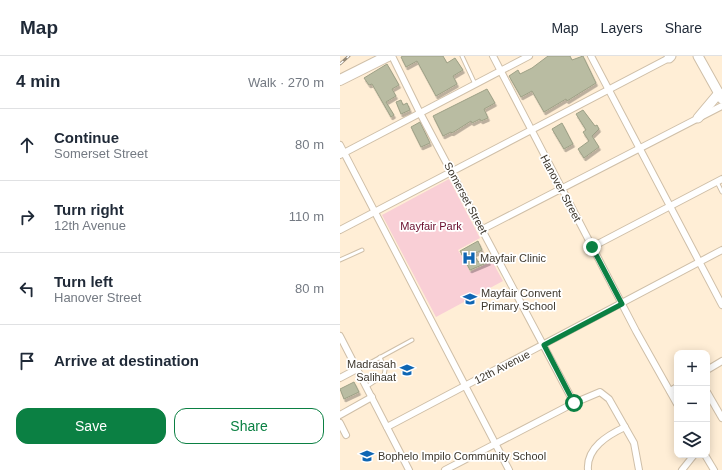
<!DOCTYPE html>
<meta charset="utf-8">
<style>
:root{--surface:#fff;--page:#f6f6f7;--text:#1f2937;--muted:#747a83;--line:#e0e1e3;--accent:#0b8043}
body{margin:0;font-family:Arial,sans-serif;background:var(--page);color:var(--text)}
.controls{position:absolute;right:12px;bottom:12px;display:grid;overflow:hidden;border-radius:8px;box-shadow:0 2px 10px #0003}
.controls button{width:36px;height:36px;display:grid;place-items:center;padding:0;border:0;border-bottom:1px solid var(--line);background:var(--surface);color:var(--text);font:20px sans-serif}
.stop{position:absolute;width:12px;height:12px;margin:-9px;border:3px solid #0b8043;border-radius:50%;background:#fff}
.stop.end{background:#0b8043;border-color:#fff;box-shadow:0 1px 4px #0008}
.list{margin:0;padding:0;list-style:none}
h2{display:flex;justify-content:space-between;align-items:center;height:52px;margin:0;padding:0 16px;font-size:17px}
h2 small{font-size:13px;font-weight:400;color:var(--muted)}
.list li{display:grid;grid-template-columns:26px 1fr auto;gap:12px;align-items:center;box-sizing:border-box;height:72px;padding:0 16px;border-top:1px solid var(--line)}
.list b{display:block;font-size:15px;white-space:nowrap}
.list p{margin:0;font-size:13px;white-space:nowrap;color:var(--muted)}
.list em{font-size:13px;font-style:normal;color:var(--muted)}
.actions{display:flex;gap:8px;padding:12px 16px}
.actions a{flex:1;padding:9px 0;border:1px solid var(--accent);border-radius:12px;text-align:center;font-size:14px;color:var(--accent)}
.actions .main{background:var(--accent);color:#fff}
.icon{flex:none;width:22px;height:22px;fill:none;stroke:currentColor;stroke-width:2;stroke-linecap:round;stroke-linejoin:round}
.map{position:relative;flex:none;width:382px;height:414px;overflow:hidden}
header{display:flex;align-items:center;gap:24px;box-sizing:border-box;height:56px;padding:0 20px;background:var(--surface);border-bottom:1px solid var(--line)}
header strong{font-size:19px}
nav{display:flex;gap:22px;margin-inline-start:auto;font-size:14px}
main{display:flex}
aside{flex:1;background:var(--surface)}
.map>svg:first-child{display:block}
.green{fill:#f9cfd6}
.building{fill:#b9bca2;stroke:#9da086;filter:url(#shadow)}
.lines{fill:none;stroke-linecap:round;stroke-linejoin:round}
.lane-casing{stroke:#cfbfa8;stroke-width:5}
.street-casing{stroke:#cfbfa8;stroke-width:8}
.secondary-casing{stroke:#cfbfa8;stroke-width:11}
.primary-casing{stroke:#cfbfa8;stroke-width:12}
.lane{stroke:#fff;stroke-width:3}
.street{stroke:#fff;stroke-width:6}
.secondary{stroke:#fff;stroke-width:9}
.primary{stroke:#fff;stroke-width:10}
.rail-casing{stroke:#938877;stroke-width:3}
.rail{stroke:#fff;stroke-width:1.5;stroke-dasharray:4.5;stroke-linecap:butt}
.route{stroke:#0b8043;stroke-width:5}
.labels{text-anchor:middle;stroke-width:3.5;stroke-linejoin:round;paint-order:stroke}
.street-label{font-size:11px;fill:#3d372d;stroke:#fff}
.park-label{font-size:11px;fill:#690c2c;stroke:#fff}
.poi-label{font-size:11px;fill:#3d372d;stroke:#fff;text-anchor:start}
</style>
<header>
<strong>Map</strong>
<nav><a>Map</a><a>Layers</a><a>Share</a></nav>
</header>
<main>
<aside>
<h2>4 min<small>Walk · 270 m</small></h2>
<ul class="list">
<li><svg class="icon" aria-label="ahead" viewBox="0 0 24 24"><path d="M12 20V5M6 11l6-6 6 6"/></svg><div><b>Continue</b><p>Somerset Street</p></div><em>80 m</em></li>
<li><svg class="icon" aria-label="right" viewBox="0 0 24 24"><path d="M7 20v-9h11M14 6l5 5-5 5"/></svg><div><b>Turn right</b><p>12th Avenue</p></div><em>110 m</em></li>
<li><svg class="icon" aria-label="left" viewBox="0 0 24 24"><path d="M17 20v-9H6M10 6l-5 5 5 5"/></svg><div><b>Turn left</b><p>Hanover Street</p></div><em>80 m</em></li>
<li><svg class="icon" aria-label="arrive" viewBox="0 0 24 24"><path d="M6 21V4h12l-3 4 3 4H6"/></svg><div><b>Arrive at destination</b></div></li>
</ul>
<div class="actions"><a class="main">Save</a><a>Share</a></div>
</aside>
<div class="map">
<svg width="382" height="414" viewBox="0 0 382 414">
<defs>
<filter id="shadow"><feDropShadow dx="1.5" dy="3" stdDeviation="0" flood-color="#0004"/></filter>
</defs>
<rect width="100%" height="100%" fill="#ffeed6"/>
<polygon class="green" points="109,123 140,182 118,194 130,216 152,205 163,225 96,261 42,159"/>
<g class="building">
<polygon points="63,0 103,0 107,7 115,2 123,14 113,20 117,28 96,40 77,5 66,11 61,1"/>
<polygon points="208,0 230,0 232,4 243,0 256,27 227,45 226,43 204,56 192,35 181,41 169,20 178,14 180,18 192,12"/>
<polygon points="47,8 59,29 52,33 56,40 46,46 54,59 51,61 32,28 29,29 24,22"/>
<polygon points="147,33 155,47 144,53 148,62 141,65 140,63 132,67 131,65 112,77 111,76 103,80 93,60"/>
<polygon points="61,44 63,49 67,47 70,54 61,58 56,46"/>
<polygon points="243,54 255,70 257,69 259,73 252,80 259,91 244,102 238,93 249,85 243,76 246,74 236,58"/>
<polygon points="80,66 90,87 81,91 71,71"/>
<polygon points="222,67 233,88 224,93 212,73"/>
<polygon points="138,185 142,194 134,198 138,206 146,202 149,206 130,214 120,195"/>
<polygon points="14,326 19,336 4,343 0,333"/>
</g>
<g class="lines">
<defs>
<g id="lane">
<polyline points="122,0 135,28"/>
<polyline points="377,126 382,136"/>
<polyline points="0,204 22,194"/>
<polyline points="28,308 72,284"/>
<polyline points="26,331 44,319 45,314 40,301"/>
</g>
<g id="street">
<polyline points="52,0 80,57 234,347"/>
<polyline points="153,0 296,275 337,348"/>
<polyline points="251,0 382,249"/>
<polyline points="0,89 169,414"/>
<polyline points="0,99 189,0"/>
<polyline points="143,173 382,50"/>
<polyline points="0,174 331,1"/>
<polyline points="252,191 382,123"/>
<polyline points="0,280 69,414"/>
<polyline points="367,314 382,305"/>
<polyline points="0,322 17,313"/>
<polyline points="330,335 337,331"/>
<polyline points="367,336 382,362"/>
<polyline points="0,359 32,341"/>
<polyline points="0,367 6,379"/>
<polyline points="47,371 382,194"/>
<polyline points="365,399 374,414"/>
<polyline points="105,414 234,347 260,336 269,343 294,387 299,414"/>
<path d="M248,414C246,392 268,379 285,371"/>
<polyline points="342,414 354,399"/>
</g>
<g id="secondary">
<polyline points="358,0 382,43"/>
<polyline points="329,2 331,0"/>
<polyline points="358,62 379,37"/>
</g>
<polyline id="primary" points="0,24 48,0"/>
</defs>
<use href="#lane" class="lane-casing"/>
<use href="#street" class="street-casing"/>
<use href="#secondary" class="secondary-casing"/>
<use href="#primary" class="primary-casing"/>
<use href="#lane" class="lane"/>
<use href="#street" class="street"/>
<use href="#secondary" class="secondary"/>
<use href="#primary" class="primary"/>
<defs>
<polyline id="rail" points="0,8 9,0"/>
</defs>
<use href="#rail" class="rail-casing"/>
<use href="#rail" class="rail"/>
</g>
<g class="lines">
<polyline class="route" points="234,347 204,289 282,248 252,191"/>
</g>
<defs>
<symbol id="hospital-bare" viewBox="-9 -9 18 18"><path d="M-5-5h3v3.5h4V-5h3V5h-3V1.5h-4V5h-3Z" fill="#0f66b3" stroke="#fff" stroke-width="2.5" paint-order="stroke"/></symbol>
<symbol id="school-bare" viewBox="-9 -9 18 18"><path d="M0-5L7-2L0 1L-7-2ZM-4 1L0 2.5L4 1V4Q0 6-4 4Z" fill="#0f66b3" stroke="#fff" stroke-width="2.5" paint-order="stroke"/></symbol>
</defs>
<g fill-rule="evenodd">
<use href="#hospital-bare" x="119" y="192" width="20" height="20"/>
<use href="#school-bare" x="120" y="233" width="20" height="20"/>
<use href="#school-bare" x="57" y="304" width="20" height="20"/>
<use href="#school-bare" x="17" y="390" width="20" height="20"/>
</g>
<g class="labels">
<g class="street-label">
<text transform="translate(221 132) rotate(62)" y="4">Hanover Street</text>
<text transform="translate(126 142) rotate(62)" y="4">Somerset Street</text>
<text transform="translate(162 311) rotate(-27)" y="4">12th Avenue</text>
</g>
<g class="park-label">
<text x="91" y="174">Mayfair Park</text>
</g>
<g class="poi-label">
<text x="140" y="206">Mayfair Clinic</text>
<text x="141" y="241">Mayfair Convent<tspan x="141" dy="13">Primary School</tspan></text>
<text x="56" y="312" text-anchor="end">Madrasah<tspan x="56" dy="13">Salihaat</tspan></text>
<text x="38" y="404">Bophelo Impilo Community School</text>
</g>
</g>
</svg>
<div class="controls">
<button>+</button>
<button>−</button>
<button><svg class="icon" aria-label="layers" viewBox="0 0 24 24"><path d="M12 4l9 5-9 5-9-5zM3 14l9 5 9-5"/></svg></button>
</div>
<div class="stop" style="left:234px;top:347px"></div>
<div class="stop end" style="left:252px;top:191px"></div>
</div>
</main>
